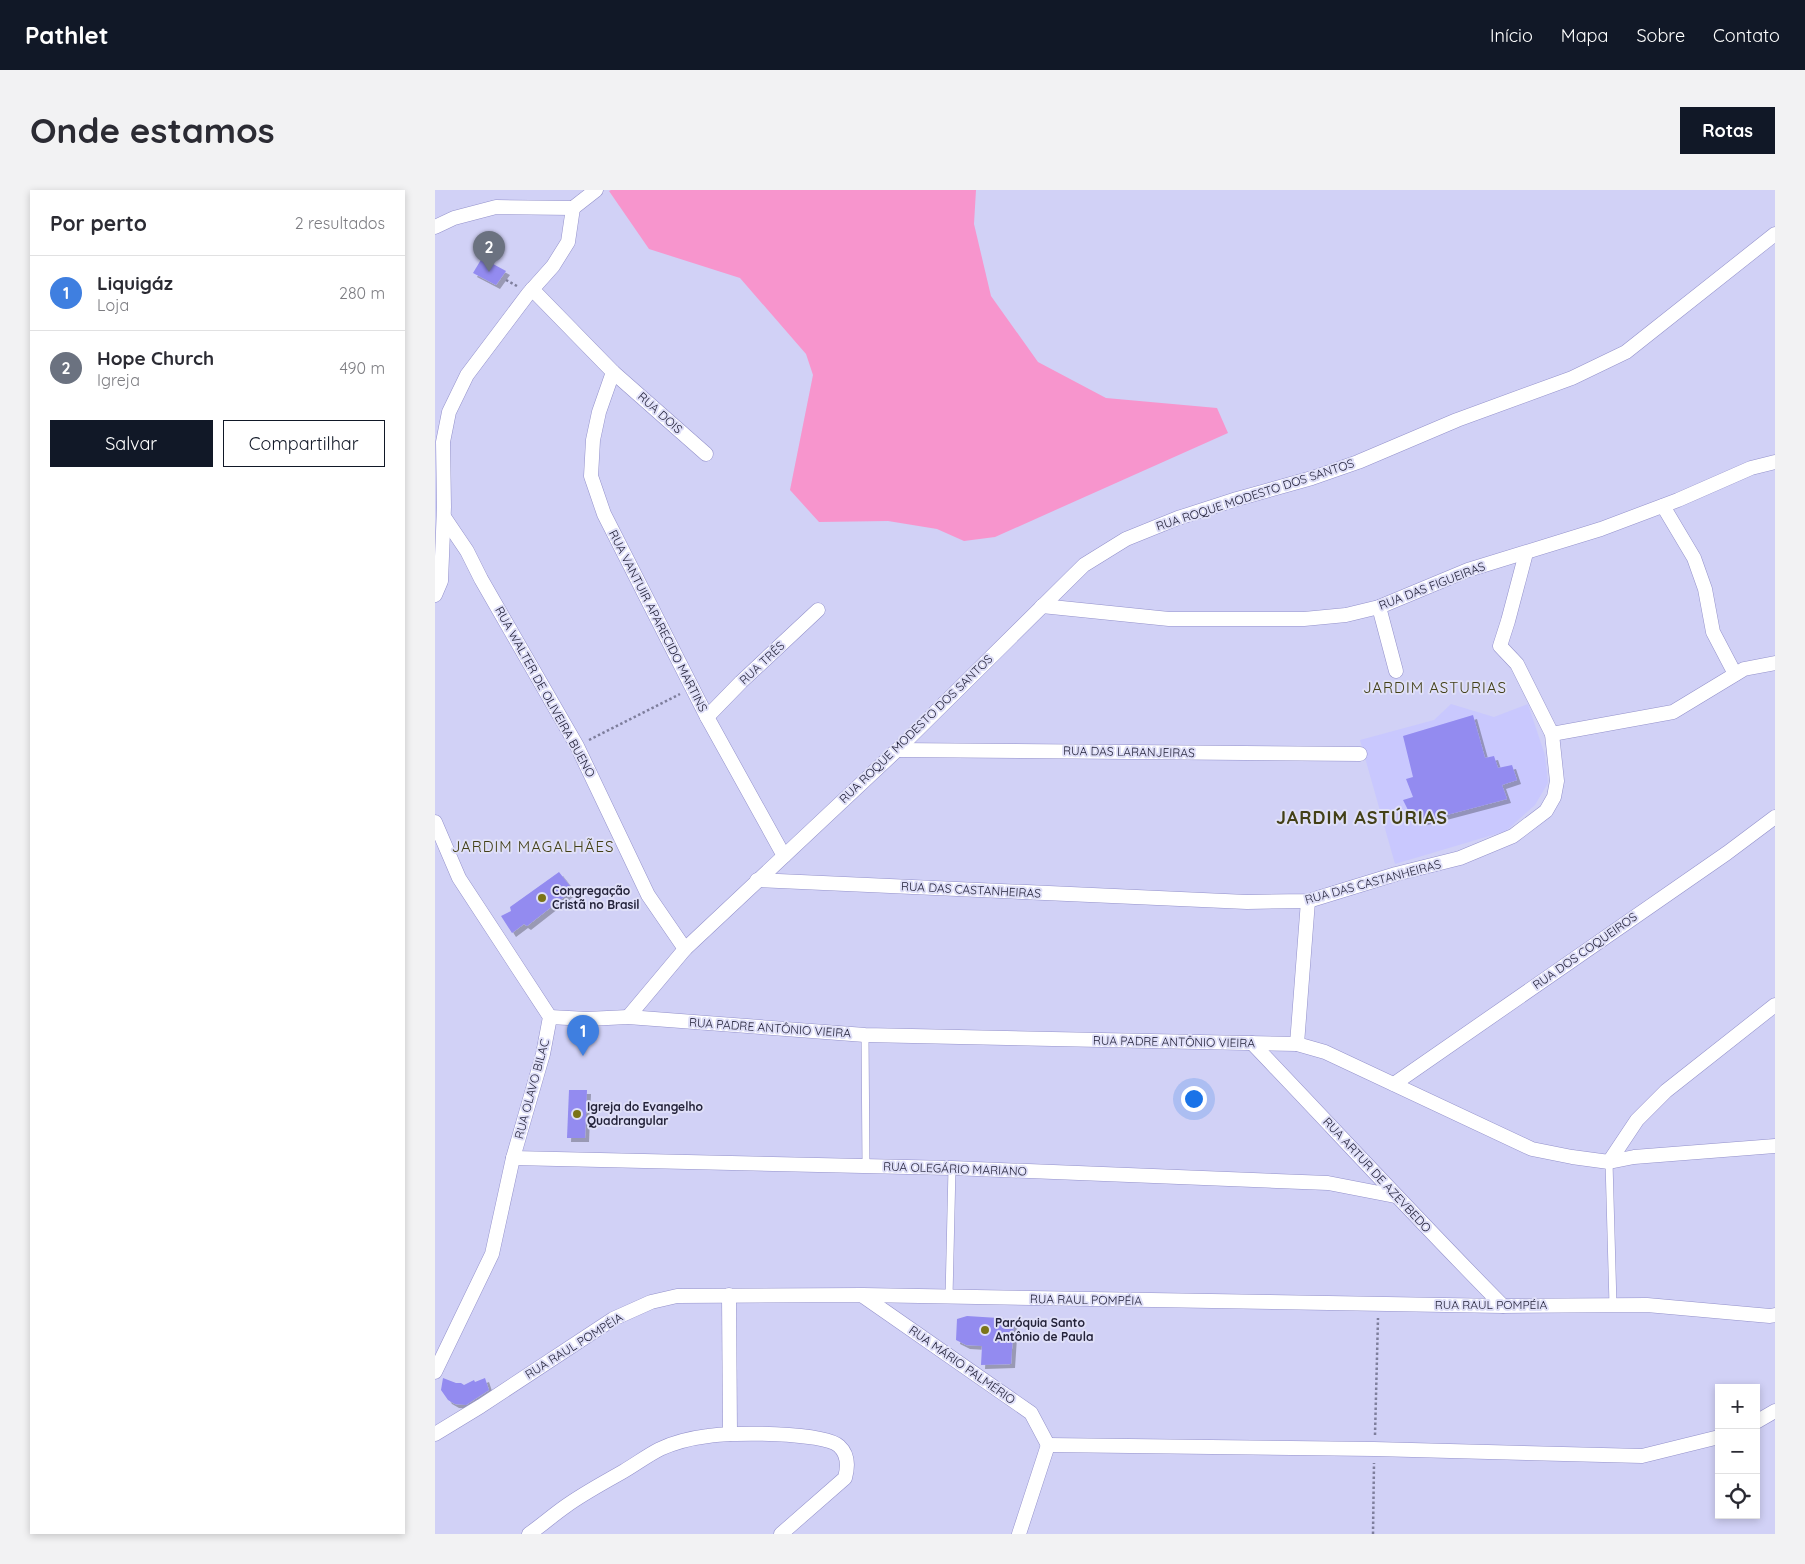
<!DOCTYPE html>
<html lang="pt">
<meta charset="utf-8">
<style>
:root{--surface:#fff;--page:#f2f2f3;--text:#2b2b33;--muted:#7c7c81;--line:#e1e1e2;--accent:#111827}
body{margin:0;font-family:Quicksand,sans-serif;background:var(--page);color:var(--text)}
.controls{position:absolute;right:15px;bottom:15px;display:grid;overflow:hidden;border-radius:0px;box-shadow:0 2px 8px #0003}
.controls button{width:45px;height:45px;display:grid;place-items:center;padding:0;border:0;border-bottom:1px solid var(--line);background:var(--surface);color:var(--text);font:25px sans-serif}
.you{position:absolute;left:758px;top:908px;width:18px;height:18px;margin:-12px;border:4px solid #fff;border-radius:50%;background:#1a73e8;box-shadow:0 0 0 8px #1a73e833}
.badge{display:grid;place-items:center;width:32px;height:32px;border-radius:50%;background:var(--accent);color:#fff;font-size:16px;font-weight:700}
.pin{position:absolute;translate:-50% -41px;filter:drop-shadow(0 1px 2px #0008)}
.pin::after{content:'';position:absolute;top:26px;width:18px;height:15px;background:inherit;clip-path:polygon(0 0,100% 0,50% 100%)}
.list{margin:0;padding:0;list-style:none}
h2{display:flex;justify-content:space-between;align-items:center;height:65px;margin:0;padding:0 20px;font-size:21px}
h2 small{font-size:16px;font-weight:400;color:var(--muted)}
.list li{display:grid;grid-template-columns:32px 1fr auto;gap:15px;align-items:center;box-sizing:border-box;height:75px;padding:0 20px;border-top:1px solid var(--line)}
.list b{display:block;font-size:19px;white-space:nowrap}
.list p{margin:0;font-size:16px;white-space:nowrap;color:var(--muted)}
.list em{font-size:16px;font-style:normal;color:var(--muted)}
.actions{display:flex;gap:10px;padding:15px 20px}
.actions a{flex:1;padding:11px 0;border:1px solid var(--accent);border-radius:0px;text-align:center;font-size:18px;color:var(--accent)}
.actions .main{background:var(--accent);color:#fff}
.icon{flex:none;width:28px;height:28px;fill:none;stroke:currentColor;stroke-width:2;stroke-linecap:round;stroke-linejoin:round}
.map{position:relative;flex:none;width:1340px;height:1344px;overflow:hidden;border-radius:0px}
header{display:flex;align-items:center;gap:30px;box-sizing:border-box;height:70px;padding:0 25px;background:var(--accent);color:#fff}
header strong{font-size:24px}
nav{display:flex;gap:28px;margin-inline-start:auto;font-size:18px}
.intro{display:flex;align-items:center;justify-content:space-between;box-sizing:border-box;height:120px;padding:0 30px}
h1{margin:0;font-size:35px}
.button{padding:12px 22px;border-radius:0px;background:var(--accent);color:#fff;font-size:18px;font-weight:700}
main{display:flex;gap:30px;padding:0 30px}
aside{flex:1;background:var(--surface);border-radius:0px;box-shadow:0 2px 8px #0003}
.map>svg:first-child{display:block}
.built{fill:#c9c8fe}
.green{fill:#f795cd}
.building{fill:#938bf0;filter:url(#shadow)}
.lines{fill:none;stroke-linecap:round;stroke-linejoin:round}
.service-casing{stroke:#9391cb;stroke-width:8}
.minor-casing{stroke:#9391cb;stroke-width:15}
.path{stroke:#7e7e9c;stroke-width:2.5;stroke-dasharray:2.5 2.5;stroke-linecap:butt}
.service{stroke:#fff;stroke-width:7}
.minor{stroke:#fff;stroke-width:14}
.poi-dot{fill:#7b7418;stroke:#dfdff8;stroke-width:2}
.labels{text-anchor:middle;stroke-width:4;stroke-linejoin:round;paint-order:stroke}
.street-label{font-size:12px;fill:#232239;stroke:#dfdff8}
.poi-label{font-size:12px;font-weight:bold;fill:#232239;stroke:#dfdff8;text-anchor:start}
.quarter-label{font-size:15px;letter-spacing:1px;fill:#434017;stroke:#dfdff8}
.district-label{font-size:18px;font-weight:bold;letter-spacing:1px;fill:#434017;stroke:#dfdff8}
</style>
<header>
<strong>Pathlet</strong>
<nav><a>Início</a><a>Mapa</a><a>Sobre</a><a>Contato</a></nav>
</header>
<div class="intro"><h1>Onde estamos</h1><a class="button">Rotas</a></div>
<main>
<aside>
<h2>Por perto<small>2 resultados</small></h2>
<ul class="list">
<li><span class="badge" style="background:#3f7fe0">1</span><div><b>Liquigáz</b><p>Loja</p></div><em>280 m</em></li>
<li><span class="badge" style="background:#6b7280">2</span><div><b>Hope Church</b><p>Igreja</p></div><em>490 m</em></li>
</ul>
<div class="actions"><a class="main">Salvar</a><a>Compartilhar</a></div>
</aside>
<div class="map">
<svg width="1340" height="1344" viewBox="0 0 1340 1344">
<defs>
<filter id="shadow"><feDropShadow dx="4" dy="4" stdDeviation="0" flood-color="#0004"/></filter>
</defs>
<rect width="100%" height="100%" fill="#d1d1f6"/>
<polygon class="built" points="1016,514 1059,527 1093,514 1110,565 1113,593 1100,615 1071,641 960,674 925,550 999,530"/>
<polygon class="green" points="176,0 541,0 539,34 556,106 603,172 671,208 782,218 793,243 560,347 529,351 502,339 453,331 384,332 355,300 378,185 371,164 305,88 214,59 174,1"/>
<g class="building">
<polygon points="47,68 71,81 61,95 38,83"/>
<polygon points="1038,525 1050,568 1059,566 1063,578 1077,575 1082,590 1067,595 1072,609 985,632 984,626 977,628 968,610 978,607 971,589 978,587 968,546"/>
<polygon points="124,682 138,700 92,736 89,734 77,743 66,726 76,721 75,717"/>
<polygon points="134,900 152,900 150,948 132,948"/>
<polygon points="532,1126 579,1129 576,1174 546,1175 547,1156 531,1155 521,1150 522,1129"/>
<polygon points="8,1188 21,1193 26,1193 29,1195 39,1190 40,1192 50,1188 54,1200 31,1215 20,1214 13,1210 6,1200"/>
</g>
<g class="lines">
<defs>
<g id="service">
<polyline points="430,845 431,976"/>
<polyline points="1174,972 1178,1115"/>
<polyline points="514,1107 517,978"/>
</g>
<g id="minor">
<polyline points="138,18 161,0"/>
<polyline points="0,37 19,28 61,17 138,18"/>
<polyline points="97,99 178,182 271,264"/>
<polyline points="178,182 164,222 158,250 156,286 169,324 272,527 349,666"/>
<polyline points="1228,316 1259,368 1270,399 1278,442 1300,484"/>
<polyline points="9,327 32,361 46,389 142,556 213,705 250,759"/>
<polyline points="0,405 6,391 9,317 8,252 14,222 32,185 93,104 118,76 133,52 138,18"/>
<polyline points="607,416 734,429 869,429 911,425 944,417 1033,380 1166,339 1243,310 1316,278 1340,272"/>
<polyline points="944,417 961,481"/>
<polyline points="272,527 306,492 383,420"/>
<polyline points="1117,544 1238,522 1309,479 1340,473"/>
<polyline points="462,560 925,564"/>
<polyline points="0,632 24,688 115,827 108,864 78,968 57,1064 0,1182"/>
<polyline points="322,690 812,712 873,711 961,684 1025,668 1078,646 1111,621 1119,607 1122,591 1117,544 1082,474 1065,456 1073,431 1091,363"/>
<polyline points="115,827 152,829 193,827 430,845 862,854 890,862 1097,959 1137,967 1174,972 1199,967 1340,956"/>
<polyline points="193,827 250,759 462,560 649,375 691,349 743,328 802,309 877,288 923,272 1022,230 1137,188 1191,162 1340,44"/>
<path d="M817,853C901,941 983,1030 1068,1116"/>
<polyline points="862,854 873,711"/>
<polyline points="959,894 1292,663 1340,627"/>
<polyline points="78,968 517,978 893,993 960,1006"/>
<polyline points="1174,972 1202,930 1231,901 1340,815"/>
<polyline points="294,1105 295,1244"/>
<polyline points="428,1106 596,1223 613,1255"/>
<polyline points="1321,1232 1340,1221"/>
<polyline points="0,1244 46,1216 178,1129 216,1112 242,1106 428,1105 1068,1116 1212,1115 1335,1126 1340,1125"/>
<polyline points="613,1255 939,1259 1207,1266 1284,1247"/>
<path d="M94,1344C107,1335 118,1325 131,1316C149,1303 170,1292 189,1281C201,1274 213,1265 225,1259C240,1252 257,1248 273,1246C295,1242 389,1242 404,1256C414,1265 413,1277 410,1288L346,1344"/>
<polyline points="584,1344 613,1255"/>
</g>
</defs>
<use href="#service" class="service-casing"/>
<use href="#minor" class="minor-casing"/>
<g class="path">
<polyline points="71,90 82,96"/>
<polyline points="154,550 245,504"/>
<polyline points="940,1245 943,1128"/>
<polyline points="938,1344 939,1273"/>
</g>
<use href="#service" class="service"/>
<use href="#minor" class="minor"/>
</g>
<g class="poi-dot">
<circle cx="107" cy="708" r="5"/>
<circle cx="142" cy="924" r="5"/>
<circle cx="550" cy="1140" r="5"/>
</g>
<g class="labels">
<g class="street-label">
<text transform="translate(225 223) rotate(42)" y="4">RUA DOIS</text>
<text transform="translate(820 305) rotate(-18)" y="4">RUA ROQUE MODESTO DOS SANTOS</text>
<text transform="translate(997 396) rotate(-21)" y="4">RUA DAS FIGUEIRAS</text>
<text transform="translate(223 431) rotate(63)" y="4">RUA VANTUIR APARECIDO MARTINS</text>
<text transform="translate(327 473) rotate(-43)" y="4">RUA TRÊS</text>
<text transform="translate(110 502) rotate(61)" y="4">RUA WALTER DE OLIVEIRA BUENO</text>
<text transform="translate(481 539) rotate(-44)" y="4">RUA ROQUE MODESTO DOS SANTOS</text>
<text transform="translate(694 562) rotate(1)" y="4">RUA DAS LARANJEIRAS</text>
<text transform="translate(938 692) rotate(-15)" y="4">RUA DAS CASTANHEIRAS</text>
<text transform="translate(536 700) rotate(3)" y="4">RUA DAS CASTANHEIRAS</text>
<text transform="translate(1150 761) rotate(-35)" y="4">RUA DOS COQUEIROS</text>
<text transform="translate(335 838) rotate(4)" y="4">RUA PADRE ANTÔNIO VIEIRA</text>
<text transform="translate(739 852) rotate(1)" y="4">RUA PADRE ANTÔNIO VIEIRA</text>
<text transform="translate(97 899) rotate(-75)" y="4">RUA OLAVO BILAC</text>
<text transform="translate(520 979) rotate(2)" y="4">RUA OLEGÁRIO MARIANO</text>
<text transform="translate(942 985) rotate(47)" y="4">RUA ARTUR DE AZEVBEDO</text>
<text transform="translate(651 1110) rotate(1)" y="4">RUA RAUL POMPÉIA</text>
<text x="1056" y="1119">RUA RAUL POMPÉIA</text>
<text transform="translate(139 1156) rotate(-32)" y="4">RUA RAUL POMPÉIA</text>
<text transform="translate(527 1175) rotate(35)" y="4">RUA MÁRIO PALMÉRIO</text>
</g>
<g class="poi-label">
<text x="117" y="705">Congregação<tspan x="117" dy="14">Cristã no Brasil</tspan></text>
<text x="152" y="921">Igreja do Evangelho<tspan x="152" dy="14">Quadrangular</tspan></text>
<text x="560" y="1137">Paróquia Santo<tspan x="560" dy="14">Antônio de Paula</tspan></text>
</g>
<g class="quarter-label">
<text x="1000" y="503">JARDIM ASTURIAS</text>
<text x="98" y="662">JARDIM MAGALHÃES</text>
</g>
<g class="district-label">
<text x="927" y="634">JARDIM ASTÚRIAS</text>
</g>
</g>
</svg>
<div class="controls">
<button>+</button>
<button>−</button>
<button><svg class="icon" aria-label="locate" viewBox="0 0 24 24"><circle cx="12" cy="12" r="6"/><path d="M12 2v4M12 18v4M2 12h4M18 12h4"/></svg></button>
</div>
<div class="you"></div>
<div class="pin badge" style="left:148px;top:866px;background:#3f7fe0">1</div>
<div class="pin badge" style="left:54px;top:82px;background:#6b7280">2</div>
</div>
</main>
